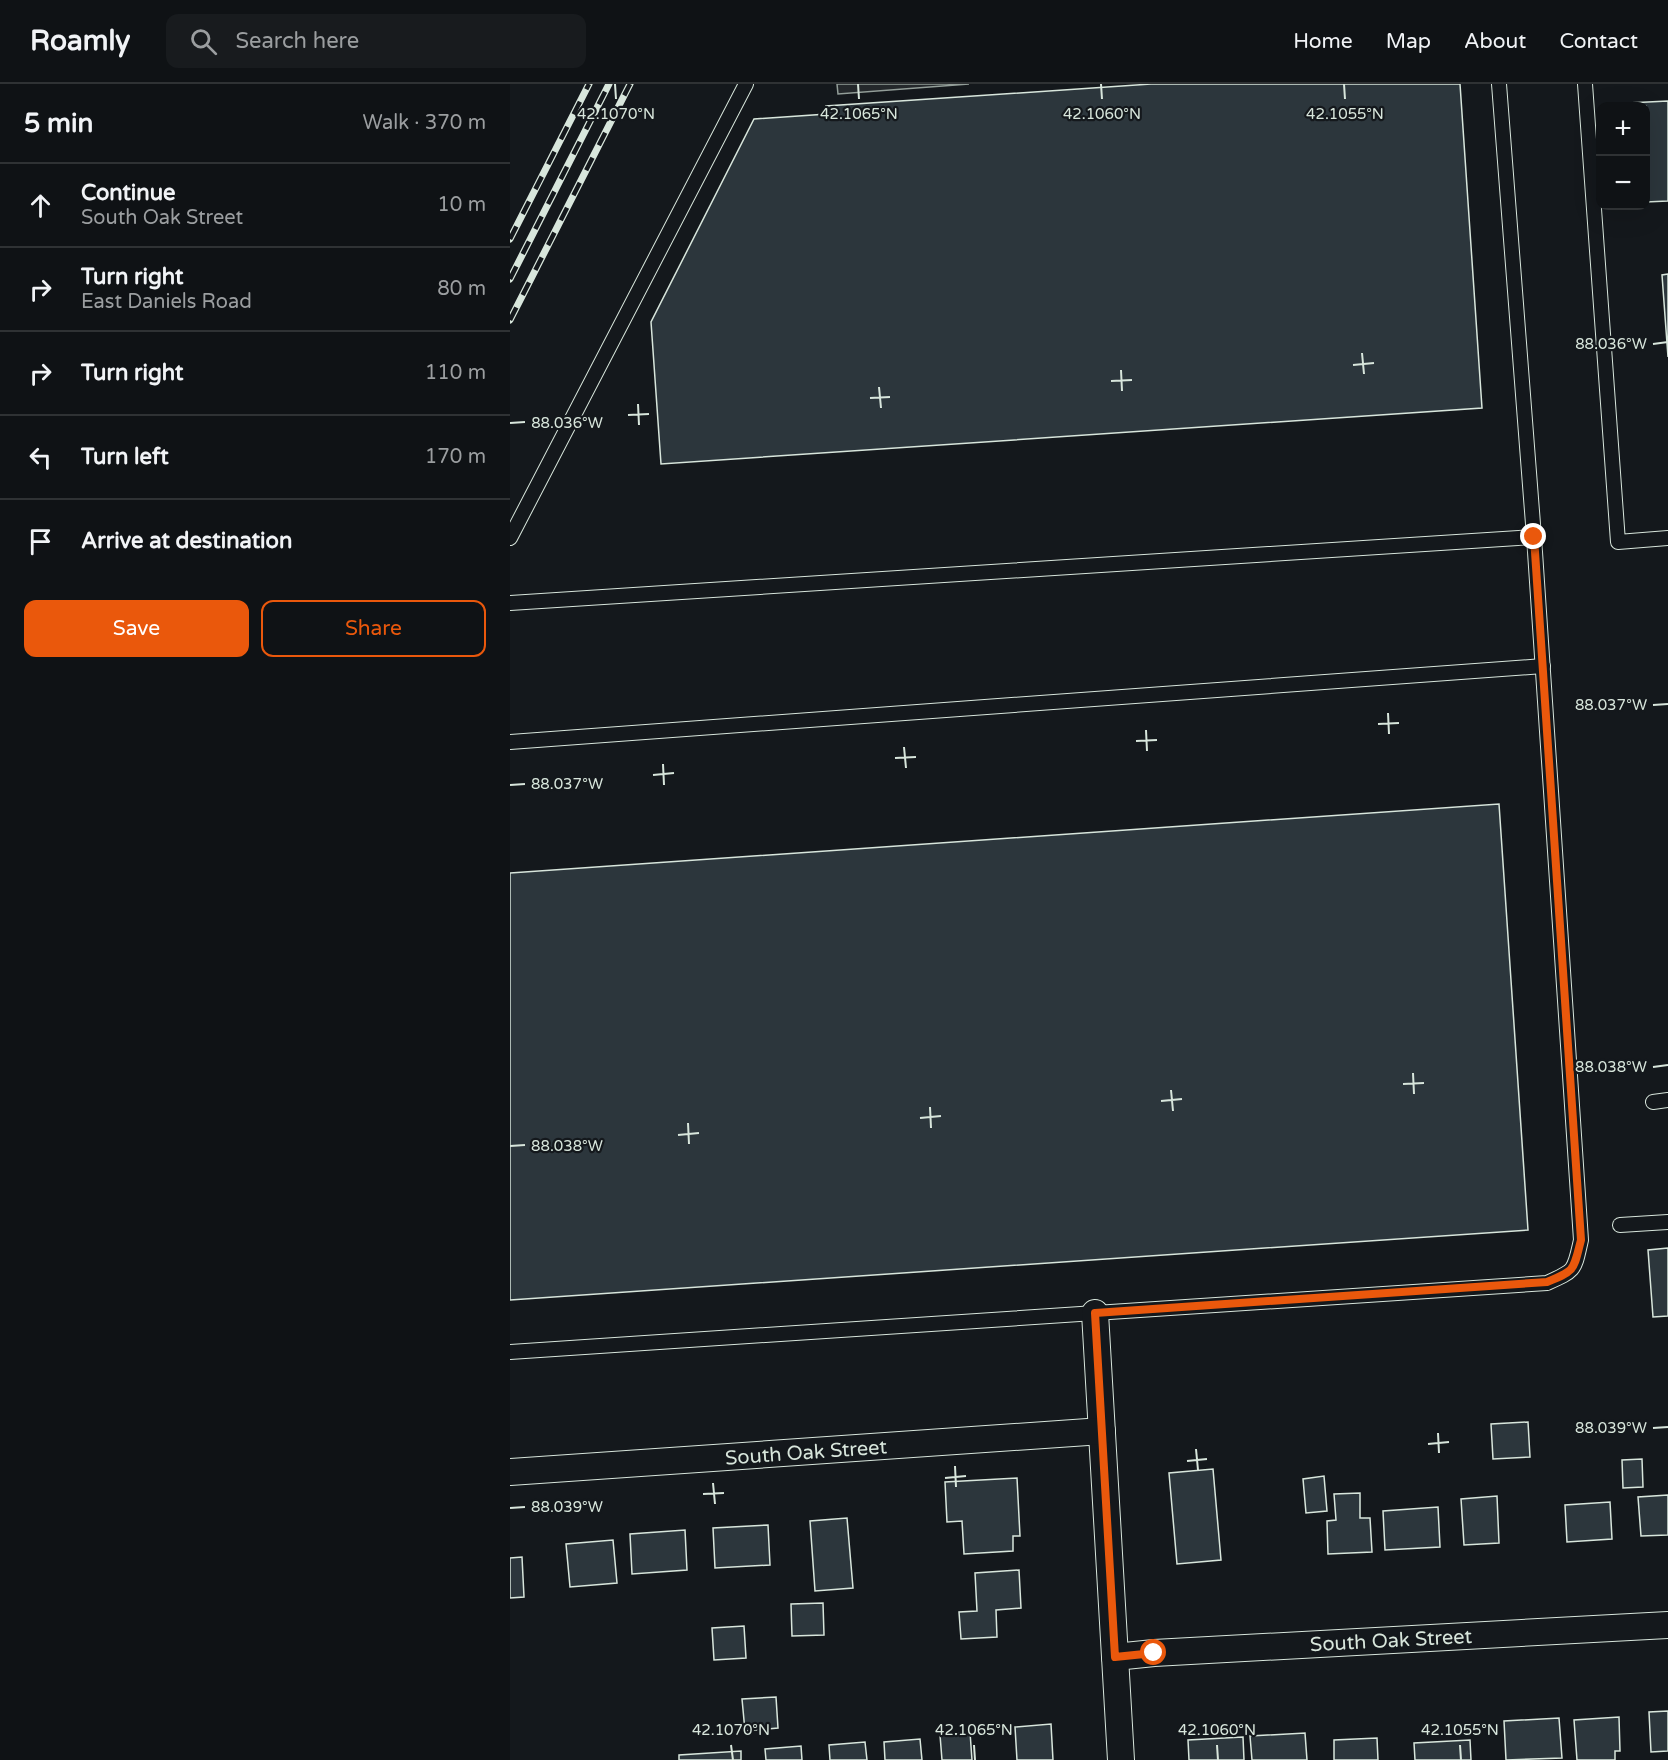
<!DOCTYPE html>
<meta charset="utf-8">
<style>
:root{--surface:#0f1215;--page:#181b1e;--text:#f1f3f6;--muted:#9b9ea0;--line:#2f3234;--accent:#ea580c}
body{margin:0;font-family:"Varela Round",sans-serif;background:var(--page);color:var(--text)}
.controls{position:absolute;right:18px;top:18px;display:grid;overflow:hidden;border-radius:12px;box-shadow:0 6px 24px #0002}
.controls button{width:54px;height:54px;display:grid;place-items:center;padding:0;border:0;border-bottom:2px solid var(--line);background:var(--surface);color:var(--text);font:30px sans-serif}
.stop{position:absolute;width:18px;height:18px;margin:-14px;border:4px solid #ea580c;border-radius:50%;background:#fff}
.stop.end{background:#ea580c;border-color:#fff;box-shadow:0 2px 6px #0008}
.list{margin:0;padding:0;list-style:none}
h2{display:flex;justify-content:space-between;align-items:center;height:78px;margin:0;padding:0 24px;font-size:26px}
h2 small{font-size:20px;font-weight:400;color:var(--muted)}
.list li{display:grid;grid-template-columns:39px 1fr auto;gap:18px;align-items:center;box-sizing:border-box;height:84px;padding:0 24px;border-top:2px solid var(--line)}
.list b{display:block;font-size:22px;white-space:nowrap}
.list p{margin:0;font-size:20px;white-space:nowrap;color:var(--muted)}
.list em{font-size:20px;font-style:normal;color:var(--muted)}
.actions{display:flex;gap:12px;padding:18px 24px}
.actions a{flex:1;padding:14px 0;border:2px solid var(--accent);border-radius:12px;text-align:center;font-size:21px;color:var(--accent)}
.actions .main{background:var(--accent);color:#fff}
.icon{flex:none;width:33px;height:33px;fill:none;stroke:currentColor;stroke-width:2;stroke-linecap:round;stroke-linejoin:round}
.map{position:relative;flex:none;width:1158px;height:1676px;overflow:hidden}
header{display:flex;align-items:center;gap:36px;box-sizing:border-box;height:84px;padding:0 30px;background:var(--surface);border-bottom:2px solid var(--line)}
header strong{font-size:28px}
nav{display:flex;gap:33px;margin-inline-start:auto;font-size:21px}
.search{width:420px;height:54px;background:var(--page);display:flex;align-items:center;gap:15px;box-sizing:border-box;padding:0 21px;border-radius:12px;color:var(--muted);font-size:22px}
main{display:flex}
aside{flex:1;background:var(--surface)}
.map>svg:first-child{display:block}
.parking{fill:#24282b;stroke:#939e99;stroke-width:1.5}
.building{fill:#2c363c;stroke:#d8e6dc;stroke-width:1.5}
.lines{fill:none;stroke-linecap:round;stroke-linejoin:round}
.lane-casing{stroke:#d8e6dc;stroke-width:16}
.street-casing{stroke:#d8e6dc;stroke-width:28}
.lane{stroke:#14181c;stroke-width:14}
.street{stroke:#14181c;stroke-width:26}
.rail-casing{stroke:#d8e6dc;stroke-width:7}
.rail{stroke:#14181c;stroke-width:4.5;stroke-dasharray:14;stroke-linecap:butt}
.route{stroke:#ea580c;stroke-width:8}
.ticks{fill:none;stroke:#d8e6dc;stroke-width:2}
.labels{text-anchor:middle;stroke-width:4.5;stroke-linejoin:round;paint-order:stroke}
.street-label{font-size:20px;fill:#d8e6dc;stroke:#14181c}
.ticks-label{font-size:15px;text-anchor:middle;fill:#d8e6dc;stroke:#14181c;stroke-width:4.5;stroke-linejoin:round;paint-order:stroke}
</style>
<header>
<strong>Roamly</strong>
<div class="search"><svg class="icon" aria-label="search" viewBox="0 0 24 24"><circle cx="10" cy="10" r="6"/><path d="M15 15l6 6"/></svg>Search here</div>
<nav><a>Home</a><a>Map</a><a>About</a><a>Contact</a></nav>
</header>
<main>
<aside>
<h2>5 min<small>Walk · 370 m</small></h2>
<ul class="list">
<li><svg class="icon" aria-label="ahead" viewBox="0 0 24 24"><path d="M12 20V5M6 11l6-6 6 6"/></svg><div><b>Continue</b><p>South Oak Street</p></div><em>10 m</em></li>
<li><svg class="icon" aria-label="right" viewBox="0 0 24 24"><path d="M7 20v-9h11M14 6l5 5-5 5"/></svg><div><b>Turn right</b><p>East Daniels Road</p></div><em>80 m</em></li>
<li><svg class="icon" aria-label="right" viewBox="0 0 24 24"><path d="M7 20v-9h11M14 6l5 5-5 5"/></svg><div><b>Turn right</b></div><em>110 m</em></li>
<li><svg class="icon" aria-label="left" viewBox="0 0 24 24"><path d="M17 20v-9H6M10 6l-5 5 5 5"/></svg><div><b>Turn left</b></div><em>170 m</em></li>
<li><svg class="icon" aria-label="arrive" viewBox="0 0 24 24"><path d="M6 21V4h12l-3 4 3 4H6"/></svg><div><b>Arrive at destination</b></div></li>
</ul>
<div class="actions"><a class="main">Save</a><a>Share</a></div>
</aside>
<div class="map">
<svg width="1158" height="1676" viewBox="0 0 1158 1676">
<rect width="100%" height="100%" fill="#14181c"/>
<polygon class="parking" points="327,0 459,0 328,10"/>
<g class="building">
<polygon points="641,0 950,0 972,324 151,380 141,238 244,35 317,30 316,22"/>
<polygon points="1158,17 1158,117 1136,118 1136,22 1119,22 1118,19"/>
<polygon points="1158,190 1158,273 1152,191"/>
<polygon points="989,720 1018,1146 0,1216 0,789"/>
<polygon points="1158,1164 1158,1232 1143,1233 1138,1166"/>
<polygon points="1018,1338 1020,1373 983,1375 981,1340"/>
<polygon points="1132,1375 1133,1403 1113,1404 1112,1376"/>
<polygon points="703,1385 711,1476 667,1480 659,1389"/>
<polygon points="814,1392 817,1427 796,1429 793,1395"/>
<polygon points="507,1394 510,1452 503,1452 503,1467 454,1470 452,1437 437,1438 435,1398"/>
<polygon points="850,1409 850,1434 860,1434 862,1468 818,1470 817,1437 826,1436 824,1410"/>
<polygon points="1158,1411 1158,1451 1131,1452 1128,1413"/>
<polygon points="987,1412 989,1459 954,1461 951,1415"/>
<polygon points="1100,1418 1102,1455 1057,1458 1055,1421"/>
<polygon points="928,1423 930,1463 875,1466 873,1427"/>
<polygon points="337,1434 343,1504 305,1507 300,1437"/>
<polygon points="258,1441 260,1481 205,1484 203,1444"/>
<polygon points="175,1446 177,1486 122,1490 120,1450"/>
<polygon points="103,1456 107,1499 60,1503 56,1460"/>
<polygon points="12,1473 14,1513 0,1514 0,1474"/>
<polygon points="509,1486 511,1524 486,1526 487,1553 451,1555 449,1528 467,1527 465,1489"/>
<polygon points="313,1519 314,1551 282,1552 281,1520"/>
<polygon points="234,1542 236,1574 204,1576 202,1544"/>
<polygon points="266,1613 268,1644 235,1647 232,1615"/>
<polygon points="1158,1627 1158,1667 1141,1668 1139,1628"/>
<polygon points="1109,1633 1110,1667 1105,1667 1105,1676 1067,1676 1064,1636"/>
<polygon points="1049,1634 1052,1674 996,1676 994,1637"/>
<polygon points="541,1640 543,1676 507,1676 505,1643"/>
<polygon points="460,1648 462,1676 432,1676 430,1651"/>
<polygon points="795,1649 797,1676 742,1676 740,1652"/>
<polygon points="733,1653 734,1676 679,1676 678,1656"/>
<polygon points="867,1654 868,1676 824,1676 824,1656"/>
<polygon points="410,1655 412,1676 375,1676 374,1658"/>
<polygon points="960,1656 961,1676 905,1676 904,1659"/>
<polygon points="355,1658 357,1676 320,1676 319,1661"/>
<polygon points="291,1662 292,1676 256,1676 255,1665"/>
<polygon points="231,1667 231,1676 169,1676 169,1671"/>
</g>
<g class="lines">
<defs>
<g id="lane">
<polyline points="1075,0 1108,458 1158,454"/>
<polyline points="0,454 236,0"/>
<polyline points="0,519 1024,453"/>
<polyline points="0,658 1033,582"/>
<polyline points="1143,1018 1158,1016"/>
<polyline points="1110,1141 1158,1138"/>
<path d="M0,1268L1037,1199C1066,1186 1064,1187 1071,1156L1024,453L989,0"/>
</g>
<g id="street">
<polyline points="585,1229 611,1676"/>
<polyline points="0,1388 592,1347"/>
<polyline points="605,1573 644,1569 1158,1541"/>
</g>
</defs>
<use href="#lane" class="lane-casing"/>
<use href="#street" class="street-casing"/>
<use href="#lane" class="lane"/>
<use href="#street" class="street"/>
<defs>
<g id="rail">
<polyline points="0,155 79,0"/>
<polyline points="0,195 99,0"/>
<polyline points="0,236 120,0"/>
</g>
</defs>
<use href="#rail" class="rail-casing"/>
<use href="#rail" class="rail"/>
</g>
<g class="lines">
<path class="route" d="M644,1569L605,1573L585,1229L1037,1198C1066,1186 1063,1187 1071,1156L1024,453"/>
</g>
<path class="ticks" d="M105,0L106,15M348,0L349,15M591,0L592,15M834,0L835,15M1143,260L1158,258M852,269L854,290M843,281L864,279M611,286L612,307M601,297L622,296M369,303L371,324M360,314L380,313M128,320L129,341M118,331L139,330M0,339L15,338M1143,621L1158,620M878,629L879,650M868,640L889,639M636,646L637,667M626,657L647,656M394,663L396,684M385,674L406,673M153,680L154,701M143,691L164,689M0,701L15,700M1143,983L1158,981M903,989L904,1010M893,1000L914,999M661,1006L663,1027M651,1017L672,1015M420,1023L421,1044M410,1034L431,1032M178,1039L179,1060M168,1051L189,1049M0,1062L15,1061M1143,1344L1158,1343M928,1349L929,1369M918,1360L939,1358M686,1365L688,1386M677,1377L697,1375M445,1382L446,1403M435,1394L456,1392M203,1399L205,1420M193,1410L214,1409M0,1424L15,1423M221,1661L223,1676M464,1661L465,1676M707,1661L708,1676M950,1661L951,1676"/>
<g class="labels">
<g class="street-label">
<text transform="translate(296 1368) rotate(-4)" y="7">South Oak Street</text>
<text transform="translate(881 1556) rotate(-3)" y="7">South Oak Street</text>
</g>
</g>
<g class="ticks-label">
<text x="106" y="35">42.1070°N</text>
<text x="349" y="35">42.1065°N</text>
<text x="592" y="35">42.1060°N</text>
<text x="835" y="35">42.1055°N</text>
<text x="1101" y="265">88.036°W</text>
<text x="57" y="344">88.036°W</text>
<text x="1101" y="626">88.037°W</text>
<text x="57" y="705">88.037°W</text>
<text x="1101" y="988">88.038°W</text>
<text x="57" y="1067">88.038°W</text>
<text x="1101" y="1349">88.039°W</text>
<text x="57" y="1428">88.039°W</text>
<text x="221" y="1651">42.1070°N</text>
<text x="464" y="1651">42.1065°N</text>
<text x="707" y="1651">42.1060°N</text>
<text x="950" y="1651">42.1055°N</text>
</g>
</svg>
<div class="controls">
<button>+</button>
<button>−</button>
</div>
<div class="stop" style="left:644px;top:1569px"></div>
<div class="stop end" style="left:1024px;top:453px"></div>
</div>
</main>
